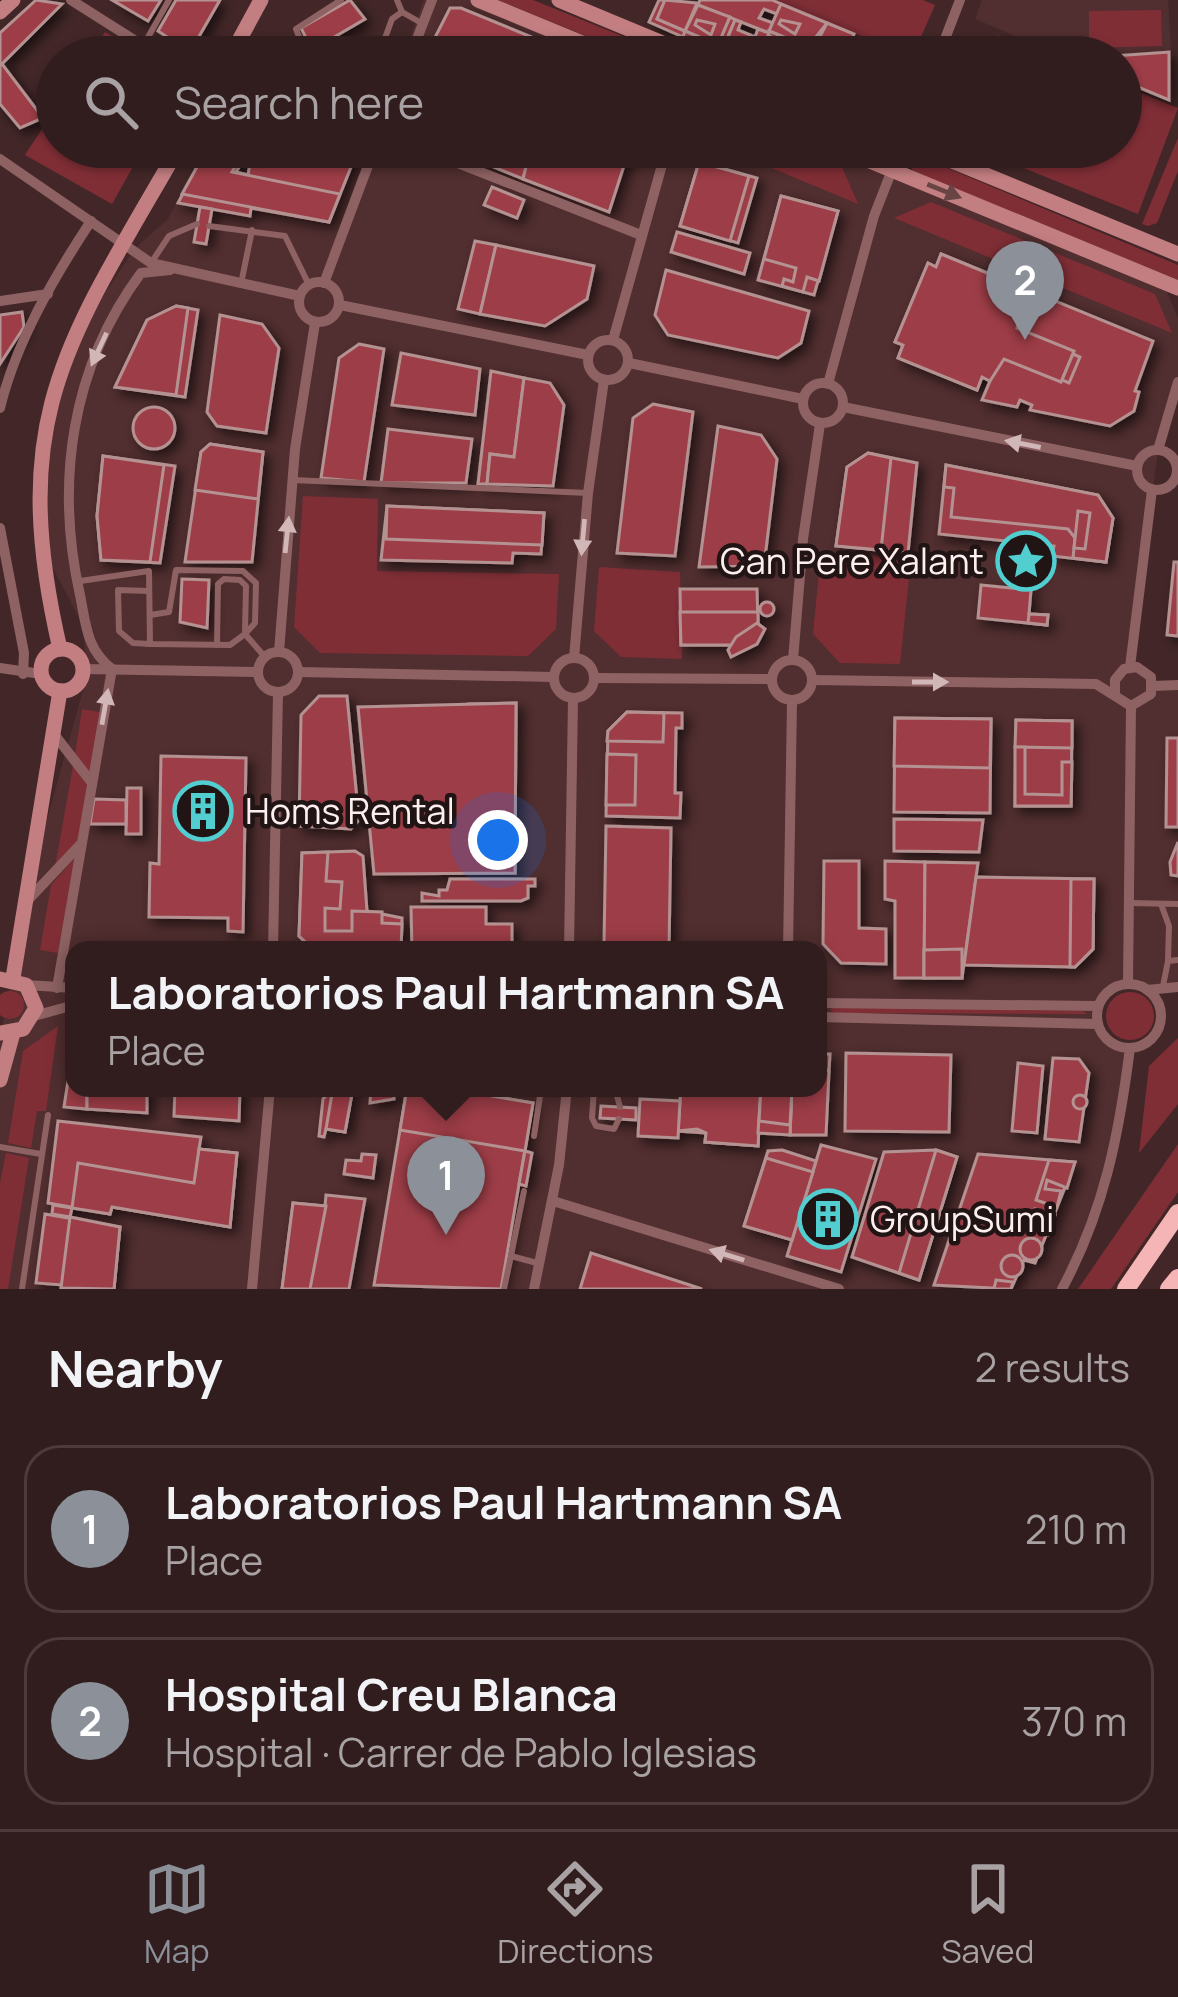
<!DOCTYPE html>
<meta charset="utf-8">
<style>
:root{--surface:#321d1e;--page:#3a2627;--text:#f1f3f6;--muted:#a8a2a4;--line:#4d3b3c;--accent:#8c9099}
body{margin:0;font-family:Manrope,sans-serif;background:var(--page);color:var(--text)}
.you{position:absolute;left:498px;top:840px;width:42px;height:42px;margin:-30px;border:9px solid #fff;border-radius:50%;background:#1a73e8;box-shadow:0 0 0 18px #1a73e833}
.badge{display:grid;place-items:center;width:78px;height:78px;border-radius:50%;background:var(--accent);color:#fff;font-size:39px;font-weight:700}
.pin{position:absolute;translate:-50% -99px;filter:drop-shadow(0 3px 6px #0008)}
.pin::after{content:'';position:absolute;top:63px;width:42px;height:36px;background:inherit;clip-path:polygon(0 0,100% 0,50% 100%)}
.popup{position:absolute;left:65px;top:941px;width:762px;height:156px;box-sizing:border-box;display:grid;place-content:center;border-radius:24px;background:var(--surface);filter:drop-shadow(0 3px 9px #0005);font-size:39px;white-space:nowrap;color:var(--muted)}
.popup b{font-size:45px;color:var(--text)}
.popup::after{content:'';position:absolute;left:50%;top:100%;margin-left:-24px;border:24px solid transparent;border-top-color:var(--surface)}
.list{margin:0;padding:0;list-style:none}
h2{display:flex;justify-content:space-between;align-items:center;height:156px;margin:0;padding:0 48px;font-size:51px}
h2 small{font-size:39px;font-weight:400;color:var(--muted)}
.list li{display:grid;grid-template-columns:78px 1fr auto;gap:36px;align-items:center;box-sizing:border-box;height:168px;margin:0 24px 24px;padding:0 24px;border:3px solid var(--line);border-radius:36px}
.list b{display:block;font-size:45px;white-space:nowrap}
.list p{margin:0;font-size:39px;white-space:nowrap;color:var(--muted)}
.list em{font-size:39px;font-style:normal;color:var(--muted)}
.icon{flex:none;width:66px;height:66px;fill:none;stroke:currentColor;stroke-width:2;stroke-linecap:round;stroke-linejoin:round}
.map{position:relative;flex:none;width:1178px;height:1289px;overflow:hidden}
.search{position:absolute;background:var(--surface);box-shadow:0 3px 9px #0004;left:36px;right:36px;top:36px;height:132px;display:flex;align-items:center;gap:30px;box-sizing:border-box;padding:0 42px;border-radius:66px;color:var(--muted);font-size:45px}
.sheet{height:540px;background:var(--surface)}
nav{display:flex;justify-content:space-around;align-items:center;box-sizing:border-box;height:168px;border-top:3px solid var(--line);background:var(--surface);font-size:33px;color:var(--muted)}
nav a{display:grid;justify-items:center;gap:6px}
nav .on{color:var(--accent)}
.map>svg:first-child{display:block}
.built{fill:#512e2f;fill-rule:evenodd}
.green{fill:#802e36}
.building{fill:#9d3e46;stroke:#b49292;stroke-width:3;filter:url(#shadow)}
.lines{fill:none;stroke-linecap:round;stroke-linejoin:round}
.lane{stroke:#8e6263;stroke-width:6}
.street{stroke:#8e6263;stroke-width:10}
.secondary{stroke:#c27e80;stroke-width:15}
.highway{stroke:#f5b4b5;stroke-width:18}
.oneway{fill:#694445}
.oneway2{fill:#d1b7b7}
.labels{text-anchor:middle;stroke-width:9;stroke-linejoin:round;paint-order:stroke}
.poi-label{font-size:36px;fill:#feefef;stroke:#211414;text-anchor:start}
</style>
<div class="map">
<svg width="1178" height="1289" viewBox="0 0 1178 1289">
<defs>
<filter id="shadow"><feDropShadow dx="5.5" dy="5.5" stdDeviation="6" flood-color="#0009"/></filter>
</defs>
<rect width="100%" height="100%" fill="#432728"/>
<g class="built">
<polygon points="424,0 470,0 608,57 403,57"/>
<polygon points="982,0 1168,0 1174,101 1121,80 1121,57 1065,57 975,19"/>
<path d="M208,147H825L1165,287L1178,318V382L1158,450L1130,666L1154,686L1178,685V987L1120,985L1098,1006V1024L1105,1038L1130,1048L1118,1141L1062,1289H0V1040L27,891L87,676L83,626L51,564L45,531L50,438L70,362L98,304L135,248L167,220ZM74,950H818V1088H74Z"/>
</g>
<g class="green">
<polygon points="498,0 533,0 674,57 637,57"/>
<polygon points="772,0 923,0 935,5 912,57"/>
<polygon points="1161,10 1162,46 1089,48 1089,11"/>
<polygon points="105,32 147,57 89,57"/>
<polygon points="997,35 1051,57 988,57"/>
<polygon points="1121,85 1178,108 1138,214 971,147 1121,147"/>
<polygon points="57,106 57,147 144,147 112,204 25,155"/>
<polygon points="1178,138 1178,171 1157,223 1148,226 1142,224"/>
<polygon points="721,147 797,147 841,165 858,204"/>
<polygon points="921,157 1178,265 1178,280 913,171 909,161"/>
<polygon points="931,202 1155,294 1172,333 894,218"/>
<polygon points="303,496 378,499 377,571 559,574 556,629 528,656 320,653 294,627"/>
<polygon points="821,551 911,559 900,664 840,663 813,634"/>
<polygon points="599,567 680,572 682,659 621,657 594,631"/>
<polygon points="82,709 100,712 90,774 75,755"/>
<polygon points="73,766 87,785 78,841 55,867"/>
<polygon points="75,858 58,953 40,950 51,885"/>
<circle cx="10" cy="1005" r="14"/>
<circle cx="1130" cy="1016" r="24"/>
<polygon points="834,1007 1083,1011 1087,1014 834,1013 830,1010"/>
<polygon points="58,1026 46,1111 37,1111 31,1148 8,1143 23,1051"/>
<polygon points="1178,1038 1178,1104 1139,1153 1149,1066"/>
<polygon points="1178,1144 1178,1192 1111,1289 1078,1289"/>
<polygon points="6,1153 29,1158 8,1289 0,1289 0,1183"/>
</g>
<g class="building">
<polygon points="36,0 62,4 2,64 43,118 20,128 0,104 0,33"/>
<polygon points="112,0 161,0 148,21"/>
<polygon points="176,0 220,0 190,52 158,31"/>
<polygon points="350,0 365,19 312,50 301,28"/>
<polygon points="659,0 665,0 657,19 685,31 683,37 649,22"/>
<polygon points="665,0 697,3 685,31 657,19"/>
<polygon points="700,0 772,0 781,4 777,14 764,9 759,18 773,23 769,33 698,5"/>
<polygon points="781,4 827,23 808,47 769,31"/>
<polygon points="698,5 730,17 718,45 685,31"/>
<polygon points="450,8 461,8 580,57 425,57"/>
<polygon points="730,17 735,20 721,52 683,37 685,31 718,45"/>
<polygon points="697,20 715,24 711,35 695,25"/>
<polygon points="735,20 741,22 738,30 755,37 758,29 769,33 759,57 724,47"/>
<polygon points="781,20 800,24 795,34 779,24"/>
<polygon points="827,23 854,34 844,57 814,48"/>
<polygon points="769,31 822,53 820,56 769,36"/>
<polygon points="1169,52 1169,100 1121,80 1121,57 1099,57"/>
<polygon points="208,147 252,147 236,172 248,175 253,147 359,147 329,222 251,208 250,216 178,203"/>
<polygon points="208,147 247,147 232,172 340,194 329,222 182,194"/>
<polygon points="262,147 358,147 351,165"/>
<polygon points="442,147 473,147 469,157"/>
<polygon points="473,147 531,147 523,179 469,157"/>
<polygon points="531,147 598,153 600,147 630,147 609,212 523,179"/>
<polygon points="699,162 757,178 738,243 680,226"/>
<polygon points="699,162 749,176 730,241 680,226"/>
<polygon points="492,187 524,200 517,218 484,205"/>
<polygon points="781,196 838,211 814,295 758,280"/>
<polygon points="781,196 838,211 819,281 807,277 803,292 782,286 784,279 793,282 796,268 764,259"/>
<polygon points="200,207 212,209 206,244 194,242"/>
<polygon points="677,232 750,253 744,274 671,252"/>
<polygon points="475,241 496,245 480,314 458,309"/>
<polygon points="496,245 594,266 587,299 545,326 480,314"/>
<polygon points="941,254 1153,341 1135,391 1139,392 1134,411 1110,426 1030,410 1032,405 1020,400 1017,407 982,400 990,381 982,377 977,390 898,358 903,345 895,342 928,263 936,267"/>
<polygon points="941,254 1019,286 1014,299 1022,303 1017,328 1074,351 1061,382 1004,359 990,381 982,377 977,390 898,358 903,345 895,342 928,263 936,267"/>
<polygon points="666,270 809,311 801,343 778,358 668,335 655,315"/>
<polygon points="176,306 198,310 185,397 115,387 147,320"/>
<polygon points="176,306 188,308 176,395 115,387 147,320"/>
<polygon points="22,312 24,327 0,364 0,315"/>
<polygon points="220,315 262,324 279,348 266,433 217,426 207,412"/>
<polygon points="359,344 384,349 364,482 321,478 339,358"/>
<polygon points="401,353 480,369 475,415 392,405"/>
<polygon points="1073,354 1080,357 1069,383 1062,380"/>
<polygon points="491,371 524,378 514,457 490,454 487,484 478,484"/>
<polygon points="524,378 550,383 564,405 553,486 487,484 490,454 514,457"/>
<polygon points="653,404 693,412 675,556 617,553 633,418"/>
<circle cx="154" cy="428" r="21"/>
<polygon points="718,426 761,435 777,459 764,566 699,567"/>
<polygon points="388,429 472,439 466,483 381,483"/>
<polygon points="210,444 263,452 252,562 185,562 201,452"/>
<polygon points="210,444 263,452 258,499 195,490 201,452"/>
<polygon points="868,453 917,463 908,553 836,546 847,467"/>
<polygon points="868,453 891,458 881,550 836,546 847,467"/>
<polygon points="103,456 175,466 160,563 101,560 97,516"/>
<polygon points="103,456 164,465 150,562 101,560 97,516"/>
<polygon points="946,465 1098,495 1113,518 1106,562 1052,556 1054,546 939,534"/>
<polygon points="946,465 1098,495 1113,518 1106,562 1073,558 1075,538 1068,529 951,517 954,488 944,487"/>
<polygon points="387,506 544,513 541,554 513,553 512,563 381,560"/>
<polygon points="387,506 544,513 542,545 386,539"/>
<polygon points="1078,511 1090,513 1085,549 1074,548"/>
<polygon points="1013,553 1038,560 1032,583 1007,576"/>
<polygon points="1174,562 1178,562 1178,636 1167,635"/>
<polygon points="182,579 209,580 207,628 180,622"/>
<polygon points="981,585 1031,590 1029,614 1048,615 1047,625 978,618"/>
<polygon points="680,589 757,589 758,627 740,645 681,645"/>
<circle cx="767" cy="609" r="7"/>
<polygon points="680,612 758,612 758,627 740,645 681,645"/>
<polygon points="1029,614 1048,615 1047,625 1028,623"/>
<polygon points="757,623 765,629 757,644 731,657 728,650 736,637"/>
<polygon points="319,696 347,696 359,820 351,829 299,826 301,715"/>
<polygon points="516,703 515,873 470,873 468,704"/>
<polygon points="516,703 515,873 374,874 358,707"/>
<polygon points="627,712 682,713 682,728 676,728 675,793 681,793 680,818 606,816 608,731"/>
<polygon points="627,712 664,713 663,742 607,741 608,731"/>
<polygon points="895,718 991,719 990,813 894,812"/>
<polygon points="895,718 991,719 990,768 894,766"/>
<polygon points="1016,720 1072,721 1071,806 1015,806"/>
<polygon points="1016,720 1072,721 1072,748 1015,747"/>
<polygon points="1167,738 1178,738 1178,827 1166,827"/>
<polygon points="1015,747 1025,747 1025,794 1062,795 1062,762 1072,762 1071,806 1015,806"/>
<polygon points="607,754 636,755 635,805 606,805"/>
<polygon points="161,756 246,758 243,932 228,931 228,918 149,917 150,863 159,864"/>
<polygon points="127,788 141,788 141,834 126,834"/>
<polygon points="94,799 126,800 126,824 90,824"/>
<polygon points="894,819 983,820 979,852 894,851"/>
<polygon points="606,826 671,828 669,950 610,950 604,944"/>
<polygon points="1178,842 1178,876 1171,875 1170,862"/>
<polygon points="355,851 363,856 367,911 402,918 401,950 314,950 299,936 302,853"/>
<polygon points="328,852 326,881 342,882 340,909 325,908 325,931 352,931 352,911 382,912 382,923 402,924 401,950 314,950 299,936 302,853"/>
<polygon points="824,861 859,861 859,928 886,929 886,964 841,963 823,944"/>
<polygon points="885,861 925,862 924,978 895,978 895,901 885,899"/>
<polygon points="925,862 978,863 962,978 924,978"/>
<polygon points="976,877 1094,879 1093,949 1075,967 964,965"/>
<polygon points="450,879 535,879 535,886 528,886 528,898 521,901 422,901 422,893 439,896 439,890 447,890"/>
<polygon points="1071,879 1094,879 1093,949 1075,967 1070,967"/>
<polygon points="411,907 486,907 486,924 512,924 512,950 412,950"/>
<polygon points="962,949 962,978 924,978 924,950"/>
<polygon points="74,1042 74,1088 87,1088 87,1109 64,1107"/>
<polygon points="846,1053 951,1055 949,1132 845,1131"/>
<polygon points="818,1054 830,1054 829,1072 823,1072"/>
<polygon points="1053,1058 1079,1059 1089,1073 1079,1142 1045,1139"/>
<polygon points="818,1062 829,1072 826,1135 790,1135 792,1088 818,1088"/>
<polygon points="1018,1063 1043,1066 1037,1133 1012,1131"/>
<polygon points="87,1088 95,1088 95,1094 136,1095 136,1088 147,1088 147,1113 87,1109"/>
<polygon points="175,1088 240,1088 239,1121 174,1116"/>
<polygon points="333,1088 353,1088 345,1132 326,1129 324,1137 319,1136 323,1099"/>
<polygon points="333,1088 353,1088 345,1132 326,1129"/>
<polygon points="371,1088 394,1088 394,1099 370,1103"/>
<polygon points="407,1088 445,1088 533,1103 501,1289 374,1285"/>
<polygon points="407,1088 445,1088 533,1103 525,1151 400,1130"/>
<polygon points="681,1088 761,1088 758,1146 705,1142 706,1133 678,1131"/>
<polygon points="681,1088 761,1088 758,1146 705,1142 706,1133 697,1129 678,1131"/>
<polygon points="761,1088 792,1088 790,1135 758,1133"/>
<polygon points="761,1088 792,1088 790,1125 759,1121"/>
<circle cx="1080" cy="1102" r="7"/>
<polygon points="640,1099 680,1101 678,1138 638,1136"/>
<polygon points="601,1106 636,1108 636,1120 600,1118"/>
<polygon points="58,1121 201,1137 199,1149 237,1153 230,1227 112,1207 110,1214 48,1203"/>
<polygon points="821,1145 876,1159 841,1272 787,1256"/>
<polygon points="199,1149 237,1153 230,1227 112,1207 110,1214 72,1208 78,1163 194,1183"/>
<polygon points="782,1150 816,1161 792,1240 744,1226 768,1151"/>
<polygon points="936,1150 957,1157 919,1280 852,1257 884,1152"/>
<polygon points="936,1150 957,1157 919,1280 899,1273"/>
<polygon points="525,1151 532,1153 526,1186 519,1184"/>
<polygon points="362,1154 376,1155 373,1178 344,1174 346,1160 361,1161"/>
<polygon points="978,1154 1075,1162 1035,1263 1024,1260 1011,1289 934,1285"/>
<polygon points="766,1158 813,1172 792,1240 744,1226"/>
<polygon points="1049,1160 1075,1162 1067,1188 1047,1180 1045,1189 1061,1191 1057,1207 1036,1200"/>
<polygon points="326,1195 365,1199 349,1289 282,1289 293,1203 325,1206"/>
<polygon points="293,1203 326,1206 310,1289 282,1289"/>
<polygon points="53,1205 72,1208 70,1217 52,1214"/>
<polygon points="1035,1209 1055,1215 1048,1235 1029,1228"/>
<polygon points="45,1214 120,1227 114,1289 36,1283"/>
<polygon points="70,1217 120,1227 114,1289 61,1288"/>
<circle cx="1031" cy="1249" r="11"/>
<polygon points="591,1253 702,1289 580,1289"/>
<circle cx="1012" cy="1266" r="11"/>
<polygon points="996,1280 1013,1282 1011,1289 994,1289"/>
</g>
<g class="lines">
<g class="lane">
<polyline points="397,0 402,12 423,24"/>
<polyline points="143,46 169,0"/>
<polyline points="381,49 392,19 402,12"/>
<polyline points="307,57 296,29 341,0"/>
<polyline points="322,57 356,39 380,49 377,57"/>
<polyline points="209,226 285,236 309,285"/>
<polyline points="151,263 169,236 197,224"/>
<polyline points="241,284 252,230"/>
<polyline points="292,480 588,493"/>
<polyline points="80,581 149,571 150,644 230,645 245,634 265,657"/>
<polyline points="149,591 118,590 119,631 133,643 150,644"/>
<polyline points="150,615 169,612 176,570 243,571 256,583 255,623 245,634"/>
<polyline points="217,645 218,584 224,579 240,580 246,586 245,631"/>
<polyline points="1129,903 1178,904"/>
<polyline points="1161,904 1169,926 1168,961"/>
<polyline points="1163,986 1168,961 1178,960"/>
<polyline points="594,1088 592,1118 596,1126 614,1129 619,1119"/>
<polyline points="615,1088 620,1107"/>
<polyline points="534,1136 540,1096"/>
<polyline points="0,1147 41,1154"/>
<polyline points="524,1191 511,1256 537,1263"/>
<polyline points="22,1289 48,1115"/>
<polyline points="504,1289 511,1256"/>
</g>
<g class="street">
<polyline points="71,0 161,57"/>
<polyline points="410,57 432,0"/>
<polyline points="938,57 960,0"/>
<polyline points="417,147 641,235"/>
<polyline points="0,159 151,263 300,296"/>
<circle cx="319" cy="302" r="20"/>
<polyline points="324,283 375,147"/>
<polyline points="0,301 48,294"/>
<polyline points="340,305 588,355"/>
<circle cx="608" cy="360" r="20"/>
<polyline points="613,340 667,147"/>
<polyline points="629,363 803,399"/>
<circle cx="823" cy="403" r="20"/>
<polyline points="828,384 874,216 901,147"/>
<polyline points="843,407 1137,466"/>
<path d="M0,408C16,342 54,277 91,221"/>
<circle cx="1157" cy="470" r="20"/>
<polyline points="1158,450 1178,382"/>
<polyline points="0,528 24,653 23,674"/>
<circle cx="278" cy="672" r="20"/>
<polyline points="279,652 295,449 315,323"/>
<circle cx="574" cy="678" r="20"/>
<polyline points="574,658 588,493 604,380"/>
<circle cx="792" cy="680" r="20"/>
<polyline points="793,660 803,539 820,424"/>
<polyline points="1130,667 1152,490"/>
<polyline points="0,668 41,674"/>
<polyline points="83,669 258,672"/>
<polyline points="299,672 553,677"/>
<polyline points="594,678 772,679"/>
<polyline points="813,680 1096,684 1131,706 1151,694 1151,677 1137,667 1124,669 1115,680 1115,693"/>
<polyline points="1153,686 1178,685"/>
<polyline points="54,734 92,783"/>
<polyline points="27,901 80,845"/>
<polyline points="273,950 278,693"/>
<polyline points="569,950 573,699"/>
<polyline points="788,950 792,701"/>
<polyline points="1128,984 1131,706"/>
<circle cx="1129" cy="1016" r="32"/>
<polyline points="26,985 74,988"/>
<path d="M57,988L112,669C86,649 86,624 80,595C55,483 71,367 141,273L170,270"/>
<polyline points="1147,990 1178,987"/>
<polyline points="818,1003 1098,1006"/>
<polyline points="34,1016 74,1005"/>
<polyline points="818,1017 1098,1024"/>
<polyline points="553,1201 839,1289"/>
<polyline points="252,1289 270,1088"/>
<polyline points="534,1289 559,1165 567,1088"/>
<path d="M1062,1289C1104,1211 1119,1135 1130,1048"/>
</g>
<g class="secondary">
<polyline points="478,0 616,57"/>
<polyline points="559,0 696,57"/>
<polyline points="0,12 13,0"/>
<polyline points="230,57 261,0"/>
<polyline points="836,147 1178,288"/>
<polyline points="918,147 1178,254"/>
<circle cx="62" cy="670" r="21"/>
<path d="M60,649C6,416 67,342 179,147"/>
<polyline points="13,978 60,691"/>
<polyline points="0,979 26,985 36,1008 23,1029 0,1033"/>
<polyline points="0,1080 13,1033"/>
</g>
<g class="highway">
<polyline points="1126,1289 1178,1213"/>
<polyline points="1169,1289 1178,1278"/>
</g>
</g>
<defs><path id="oneway-solid" d="M-6-.8H1V-3.2L6.5 0L1 3.2V.8H-6Z" transform="scale(3)"/></defs>
<use class="oneway" href="#oneway-solid" transform="translate(944 191) rotate(22)"/>
<g class="oneway2">
<use href="#oneway-solid" transform="translate(99 349) rotate(115)"/>
<use href="#oneway-solid" transform="translate(1023 444) rotate(-169)"/>
<use href="#oneway-solid" transform="translate(287 535) rotate(-84)"/>
<use href="#oneway-solid" transform="translate(583 537) rotate(95)"/>
<use href="#oneway-solid" transform="translate(930 682)"/>
<use href="#oneway-solid" transform="translate(105 707) rotate(-80)"/>
<use href="#oneway-solid" transform="translate(727 1255) rotate(-163)"/>
</g>
<defs>
<symbol id="sight-ring" viewBox="-11 -11 22 22"><circle r="9.5" fill="#211414" stroke="#52cdd0" stroke-width="1.5"/><path d="M0-6L1.8-2.2L6-1.7L2.9 1.2L3.7 5.4L0 3.3L-3.7 5.4L-2.9 1.2L-6-1.7L-1.8-2.2Z" fill="#52cdd0"/></symbol>
<symbol id="building-ring" viewBox="-11 -11 22 22"><circle r="9.5" fill="#211414" stroke="#52cdd0" stroke-width="1.5"/><path d="M-4-6H4V6H1V3H-1V6H-4ZM-2.5-4.3h1.7v1.8h-1.7ZM.8-4.3h1.7v1.8H.8ZM-2.5-1h1.7V.8h-1.7ZM.8-1h1.7V.8H.8Z" fill="#52cdd0"/></symbol>
</defs>
<g fill-rule="evenodd">
<use href="#sight-ring" x="993" y="528" width="66" height="66"/>
<use href="#building-ring" x="170" y="778" width="66" height="66"/>
<use href="#building-ring" x="795" y="1186" width="66" height="66"/>
</g>
<g class="labels">
<g class="poi-label">
<text x="984" y="574" text-anchor="end">Can Pere Xalant</text>
<text x="245" y="824">Homs Rental</text>
<text x="870" y="1232">GroupSumi</text>
</g>
</g>
</svg>
<div class="you"></div>
<div class="pin badge" style="left:446px;top:1235px">1</div>
<div class="popup"><b>Laboratorios Paul Hartmann SA</b>Place</div>
<div class="pin badge" style="left:1025px;top:340px">2</div>
<div class="search"><svg class="icon" aria-label="search" viewBox="0 0 24 24"><circle cx="10" cy="10" r="6"/><path d="M15 15l6 6"/></svg>Search here</div>
</div>
<section class="sheet">
<h2>Nearby<small>2 results</small></h2>
<ul class="list">
<li><span class="badge">1</span><div><b>Laboratorios Paul Hartmann SA</b><p>Place</p></div><em>210 m</em></li>
<li><span class="badge">2</span><div><b>Hospital Creu Blanca</b><p>Hospital · Carrer de Pablo Iglesias</p></div><em>370 m</em></li>
</ul>
</section>
<nav>
<a class="on"><svg class="icon" aria-label="map" viewBox="0 0 24 24"><path d="M3 6l6-2 6 2 6-2v14l-6 2-6-2-6 2zM9 4v14M15 6v14"/></svg>Map</a>
<a><svg class="icon" aria-label="directions" viewBox="0 0 24 24"><path d="M12 3l9 9-9 9-9-9zM9 14v-3h6M13 9l2 2-2 2"/></svg>Directions</a>
<a><svg class="icon" aria-label="saved" viewBox="0 0 24 24"><path d="M7 4h10v16l-5-4-5 4z"/></svg>Saved</a>
</nav>
